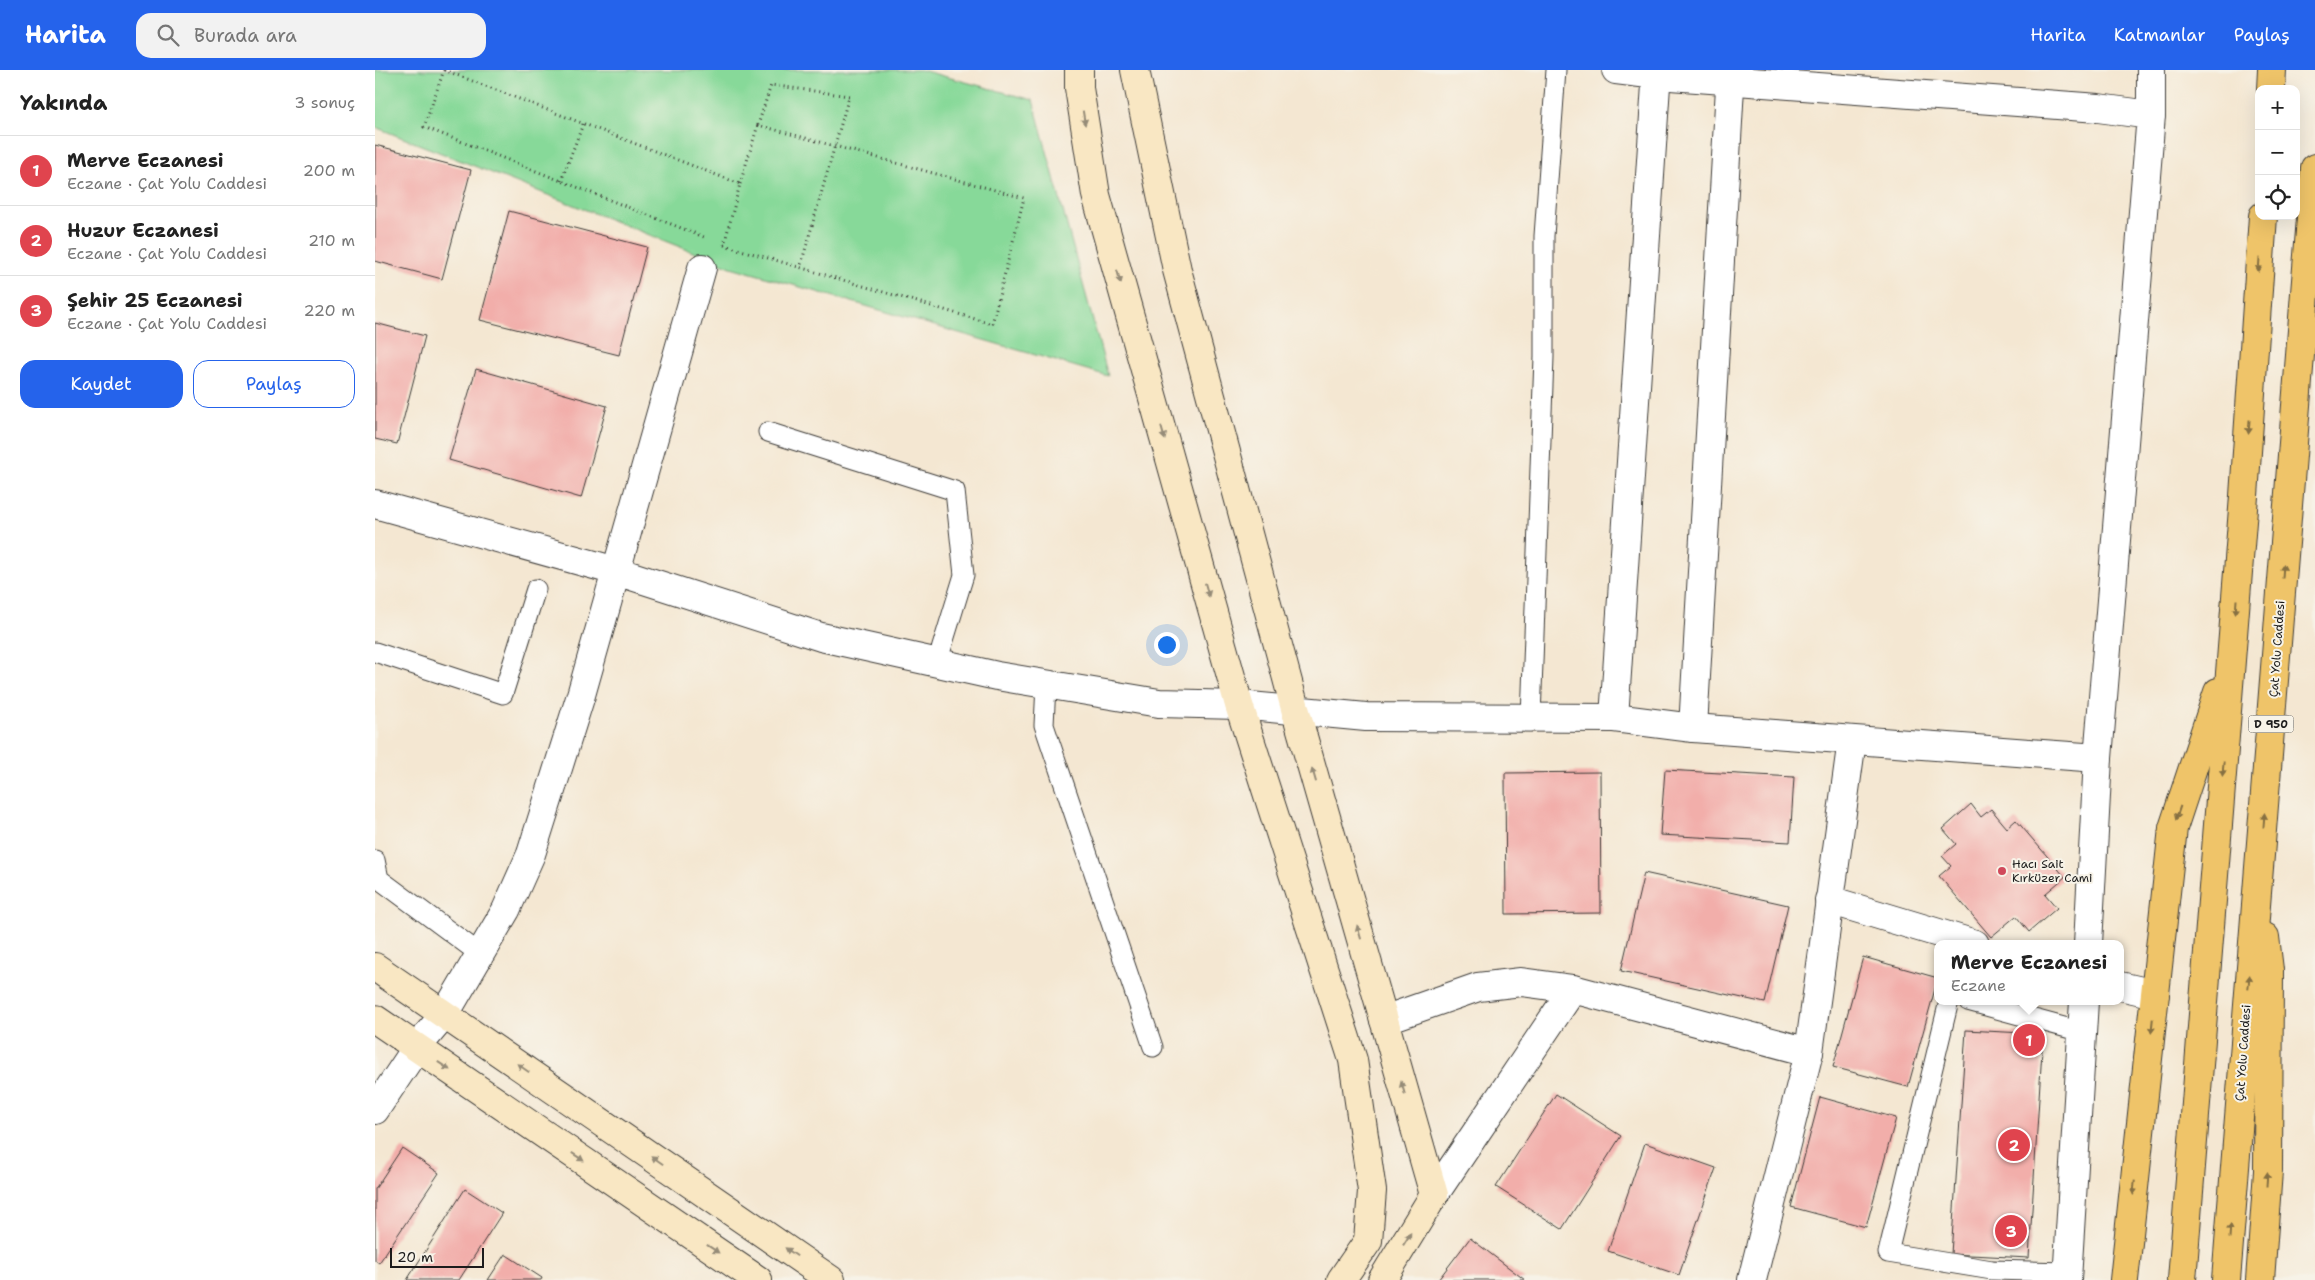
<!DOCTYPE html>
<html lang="tr">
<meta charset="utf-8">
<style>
:root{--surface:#fff;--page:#f2f2f2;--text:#222;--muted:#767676;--line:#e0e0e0;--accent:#2563eb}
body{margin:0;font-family:"Shantell Sans",sans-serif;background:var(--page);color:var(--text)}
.controls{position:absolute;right:15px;top:15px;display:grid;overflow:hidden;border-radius:10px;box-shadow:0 5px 20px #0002}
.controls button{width:45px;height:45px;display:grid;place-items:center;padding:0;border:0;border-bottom:1px solid var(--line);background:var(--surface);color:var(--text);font:25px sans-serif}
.scale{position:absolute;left:15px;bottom:12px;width:94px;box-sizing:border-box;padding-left:5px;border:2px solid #1c1c1c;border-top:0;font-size:14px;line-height:18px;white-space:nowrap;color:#1c1c1c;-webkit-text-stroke:4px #f7f3e8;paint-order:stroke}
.you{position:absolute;left:791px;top:574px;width:18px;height:18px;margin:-12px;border:4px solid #fff;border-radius:50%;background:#1a73e8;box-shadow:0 0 0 8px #1a73e833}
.badge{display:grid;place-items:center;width:32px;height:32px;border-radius:50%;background:var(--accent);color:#fff;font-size:16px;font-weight:700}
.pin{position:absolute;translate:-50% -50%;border:2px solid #fff;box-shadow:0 1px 5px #0006}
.popup{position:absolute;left:1559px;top:870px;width:190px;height:65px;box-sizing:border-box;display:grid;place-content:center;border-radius:10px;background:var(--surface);filter:drop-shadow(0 1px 4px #0005);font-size:16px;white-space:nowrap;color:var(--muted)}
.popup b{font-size:19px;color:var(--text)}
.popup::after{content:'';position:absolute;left:50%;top:100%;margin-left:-10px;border:10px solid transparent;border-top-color:var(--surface)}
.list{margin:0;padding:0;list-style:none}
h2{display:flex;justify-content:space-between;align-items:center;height:65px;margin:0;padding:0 20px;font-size:21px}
h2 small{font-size:16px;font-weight:400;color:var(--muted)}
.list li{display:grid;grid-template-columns:32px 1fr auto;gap:15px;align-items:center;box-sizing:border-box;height:70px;padding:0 20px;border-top:1px solid var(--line)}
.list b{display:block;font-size:19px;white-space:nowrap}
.list p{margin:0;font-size:16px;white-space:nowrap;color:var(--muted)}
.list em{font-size:16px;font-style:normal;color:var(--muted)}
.actions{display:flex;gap:10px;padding:15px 20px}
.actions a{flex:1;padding:11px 0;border:1px solid var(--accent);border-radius:15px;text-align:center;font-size:18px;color:var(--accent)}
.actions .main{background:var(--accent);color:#fff}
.icon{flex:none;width:28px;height:28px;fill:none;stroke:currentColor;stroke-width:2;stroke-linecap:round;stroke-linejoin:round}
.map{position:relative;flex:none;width:1940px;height:1210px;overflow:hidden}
header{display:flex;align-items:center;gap:30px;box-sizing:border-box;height:70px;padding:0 25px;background:var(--accent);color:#fff}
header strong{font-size:24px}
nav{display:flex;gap:28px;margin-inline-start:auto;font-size:18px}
.search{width:350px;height:45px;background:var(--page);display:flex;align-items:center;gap:12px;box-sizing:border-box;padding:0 18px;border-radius:15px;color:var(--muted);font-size:19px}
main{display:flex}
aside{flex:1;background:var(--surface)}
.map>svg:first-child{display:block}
.green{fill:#87d999;stroke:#527a5a}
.building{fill:#f2aeaa}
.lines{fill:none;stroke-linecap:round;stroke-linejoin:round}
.lane-casing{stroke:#3c3a37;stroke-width:21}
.street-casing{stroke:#3c3a37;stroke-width:30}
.secondary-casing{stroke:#3c3a37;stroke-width:30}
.highway-casing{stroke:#3c3a37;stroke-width:30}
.path{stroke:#3c3a37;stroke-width:3;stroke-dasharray:1 4;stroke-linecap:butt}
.lane{stroke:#fff;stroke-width:19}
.street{stroke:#fff;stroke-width:28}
.secondary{stroke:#f9e7c3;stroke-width:28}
.highway{stroke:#efc469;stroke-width:28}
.oneway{fill:#968c78}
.oneway2{fill:#867042}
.poi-dot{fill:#d1495b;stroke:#f7f3e8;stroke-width:2}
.labels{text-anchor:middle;stroke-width:4;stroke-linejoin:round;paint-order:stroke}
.shield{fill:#f7f3e8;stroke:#5e5c59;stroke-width:1}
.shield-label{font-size:11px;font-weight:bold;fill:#1c1c1c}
.street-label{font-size:12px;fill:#1c1c1c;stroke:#f7f3e8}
.poi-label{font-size:12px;fill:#1c1c1c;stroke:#f7f3e8;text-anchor:start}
</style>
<header>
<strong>Harita</strong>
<div class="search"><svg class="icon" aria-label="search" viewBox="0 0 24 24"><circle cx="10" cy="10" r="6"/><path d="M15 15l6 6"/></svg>Burada ara</div>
<nav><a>Harita</a><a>Katmanlar</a><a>Paylaş</a></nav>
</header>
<main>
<aside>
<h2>Yakında<small>3 sonuç</small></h2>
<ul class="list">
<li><span class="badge" style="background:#e0444e">1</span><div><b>Merve Eczanesi</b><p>Eczane · Çat Yolu Caddesi</p></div><em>200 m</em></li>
<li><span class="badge" style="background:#e0444e">2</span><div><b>Huzur Eczanesi</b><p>Eczane · Çat Yolu Caddesi</p></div><em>210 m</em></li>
<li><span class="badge" style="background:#e0444e">3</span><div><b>Şehir 25 Eczanesi</b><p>Eczane · Çat Yolu Caddesi</p></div><em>220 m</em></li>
</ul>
<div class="actions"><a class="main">Kaydet</a><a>Paylaş</a></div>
</aside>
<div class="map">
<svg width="1940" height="1210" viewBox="0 0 1940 1210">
<rect width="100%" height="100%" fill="#f7f3e8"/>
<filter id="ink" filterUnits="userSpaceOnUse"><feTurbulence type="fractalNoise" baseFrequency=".02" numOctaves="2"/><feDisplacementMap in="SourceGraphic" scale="10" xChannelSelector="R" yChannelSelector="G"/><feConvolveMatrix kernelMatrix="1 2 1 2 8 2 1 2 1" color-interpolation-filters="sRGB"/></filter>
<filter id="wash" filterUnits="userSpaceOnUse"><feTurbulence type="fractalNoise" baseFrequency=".0096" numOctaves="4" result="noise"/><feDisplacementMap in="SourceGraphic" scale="20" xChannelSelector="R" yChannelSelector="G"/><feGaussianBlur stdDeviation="1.12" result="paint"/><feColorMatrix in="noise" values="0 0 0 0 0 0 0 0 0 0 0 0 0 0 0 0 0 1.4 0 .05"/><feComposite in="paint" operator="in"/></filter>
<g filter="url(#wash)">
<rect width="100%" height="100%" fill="#f4e7d2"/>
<polygon class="green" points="0,0 546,0 658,30 733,306 356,197 0,57"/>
<g id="blocks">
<g class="building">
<polygon points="0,75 96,100 67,209 0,191"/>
<polygon points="134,141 272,177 244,285 105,250"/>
<polygon points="0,253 50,266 22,374 0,369"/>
<polygon points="101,299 232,336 206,428 74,390"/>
<polygon points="1290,700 1419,707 1415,772 1285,765"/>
<polygon points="1225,702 1226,843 1131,844 1130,703"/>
<polygon points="1596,734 1606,747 1616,739 1632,758 1641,750 1690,807 1670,824 1682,838 1654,862 1641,846 1616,867 1564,806 1576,796 1567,786 1581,774 1568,759"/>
<polygon points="1269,803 1413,835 1390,933 1246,901"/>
<polygon points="1488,887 1563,908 1533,1017 1458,997"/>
<polygon points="1591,960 1668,964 1654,1188 1576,1184"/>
<polygon points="1181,1024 1246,1066 1187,1159 1121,1117"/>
<polygon points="1445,1027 1521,1048 1491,1157 1416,1137"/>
<polygon points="1270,1073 1341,1098 1304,1205 1233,1181"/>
<polygon points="27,1078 64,1103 4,1193 0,1190 0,1119"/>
<polygon points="90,1119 127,1143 84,1210 32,1210"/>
<polygon points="1095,1168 1150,1210 1063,1210"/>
<polygon points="130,1184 167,1208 166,1210 113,1210"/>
</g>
</g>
</g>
<g filter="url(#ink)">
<use href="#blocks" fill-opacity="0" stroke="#3c3a37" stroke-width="1"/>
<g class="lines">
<defs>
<g id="lane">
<polyline points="393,362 580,421 589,505 562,593"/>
<polyline points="0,582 128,624 161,519"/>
<polyline points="671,615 669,655 778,977"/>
<polyline points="1156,648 1169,287 1169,166 1181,0"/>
<polyline points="0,790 4,809 105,884"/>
<polyline points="1574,931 1513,1183 1617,1200 1692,1202"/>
<polyline points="1593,931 1707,962"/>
</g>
<g id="street">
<polyline points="1241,0 1282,5 1723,38 1776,45 1723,688 1713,874"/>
<polyline points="1776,45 1776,0"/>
<polyline points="0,434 241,501 446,567 622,606 784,633 864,635 991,647 1239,648 1318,658 1723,688"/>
<polyline points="1239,648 1282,0"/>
<polyline points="1318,658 1356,0"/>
<polyline points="1454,830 1600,874"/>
<polyline points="1745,916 1780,924"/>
<polyline points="1009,950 1103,917 1146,912 1198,919"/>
<polyline points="0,1040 42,977 70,944 131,840 156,784 206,625 327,198"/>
<polyline points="1059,1125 1198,919 1434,982"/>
<polyline points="1377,1210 1434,982 1477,670"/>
<polyline points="1692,1210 1709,931"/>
</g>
<g id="secondary">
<polyline points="704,0 704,18 721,125 864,635 978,990 997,1121 993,1171 966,1210"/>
<polyline points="760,0 802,200 921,642 1059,1125 1007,1210"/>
<polyline points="0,897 456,1210"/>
<polyline points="0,949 383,1210"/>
</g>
<g id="highway">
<polyline points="1896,19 1897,0"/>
<polyline points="1749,1210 1798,758 1843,622"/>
<polyline points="1807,1210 1869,426 1888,146"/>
<polyline points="1851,1210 1940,98"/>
<polyline points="1885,1210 1893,1101 1894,900 1890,867"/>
</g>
</defs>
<use href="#lane" class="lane-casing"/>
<use href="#street" class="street-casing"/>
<use href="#secondary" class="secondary-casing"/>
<use href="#highway" class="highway-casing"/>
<g class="path">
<polyline points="69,0 365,114 349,175"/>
<polyline points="69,0 49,57 329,167"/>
<polyline points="186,111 208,54"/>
<polyline points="365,114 383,55"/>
<polyline points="349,175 617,254 649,128 383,55 396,15 474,26 425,198"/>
</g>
<use href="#lane" class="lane"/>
<use href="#street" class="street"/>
<use href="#secondary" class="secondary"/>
<use href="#highway" class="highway"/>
</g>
<defs><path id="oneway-solid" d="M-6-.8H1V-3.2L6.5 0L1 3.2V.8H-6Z" transform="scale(1.25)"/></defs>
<g class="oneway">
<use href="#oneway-solid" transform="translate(709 48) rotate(81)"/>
<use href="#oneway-solid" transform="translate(744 207) rotate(74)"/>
<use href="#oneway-solid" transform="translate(788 363) rotate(74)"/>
<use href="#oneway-solid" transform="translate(832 520) rotate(74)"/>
<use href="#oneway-solid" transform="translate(939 705) rotate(-106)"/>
<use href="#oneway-solid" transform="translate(984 862) rotate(-106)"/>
<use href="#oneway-solid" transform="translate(69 996) rotate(34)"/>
<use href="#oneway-solid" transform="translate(148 998) rotate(-145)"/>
<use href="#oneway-solid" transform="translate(1028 1018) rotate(-106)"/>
<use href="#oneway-solid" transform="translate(203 1087) rotate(34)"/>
<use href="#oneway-solid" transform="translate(282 1090) rotate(-145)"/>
<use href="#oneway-solid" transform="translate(1032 1169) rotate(-58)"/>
<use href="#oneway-solid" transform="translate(338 1179) rotate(34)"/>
<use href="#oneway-solid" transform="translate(416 1182) rotate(-145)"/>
</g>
<g class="oneway2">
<use href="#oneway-solid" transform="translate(1884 195) rotate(94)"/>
<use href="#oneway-solid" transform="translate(1874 357) rotate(94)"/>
<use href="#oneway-solid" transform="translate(1908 501) rotate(-86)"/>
<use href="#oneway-solid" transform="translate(1861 537) rotate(94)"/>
<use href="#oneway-solid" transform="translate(1848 699) rotate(95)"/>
<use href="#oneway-solid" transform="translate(1803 743) rotate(109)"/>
<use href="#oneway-solid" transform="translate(1889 750) rotate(-86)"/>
<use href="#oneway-solid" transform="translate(1874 912) rotate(-84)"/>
<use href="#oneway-solid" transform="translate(1777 956) rotate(96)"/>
<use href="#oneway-solid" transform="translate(1892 1109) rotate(-86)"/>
<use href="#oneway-solid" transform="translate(1759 1118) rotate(96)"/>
<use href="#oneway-solid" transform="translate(1855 1161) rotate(-86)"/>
</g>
</g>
<circle class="poi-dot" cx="1627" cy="801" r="5"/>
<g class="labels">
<rect class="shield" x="1873.5" y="645.5" width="45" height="17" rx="4"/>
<g class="shield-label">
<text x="1896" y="658">D 950</text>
</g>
<g class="street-label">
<text transform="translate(1902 579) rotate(-86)" y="4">Çat Yolu Caddesi</text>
<text transform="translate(1868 983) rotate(-86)" y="4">Çat Yolu Caddesi</text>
</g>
<g class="poi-label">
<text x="1637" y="798">Hacı Sait<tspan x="1637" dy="14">Kırküzer Cami</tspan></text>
</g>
</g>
</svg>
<div class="controls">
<button>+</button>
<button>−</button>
<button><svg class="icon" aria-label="locate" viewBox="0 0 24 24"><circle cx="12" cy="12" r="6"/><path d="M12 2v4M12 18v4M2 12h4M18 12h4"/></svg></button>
</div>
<div class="scale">20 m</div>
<div class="you"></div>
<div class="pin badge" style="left:1654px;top:970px;background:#e0444e">1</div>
<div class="popup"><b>Merve Eczanesi</b>Eczane</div>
<div class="pin badge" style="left:1639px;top:1075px;background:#e0444e">2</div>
<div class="pin badge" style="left:1636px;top:1161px;background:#e0444e">3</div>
</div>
</main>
